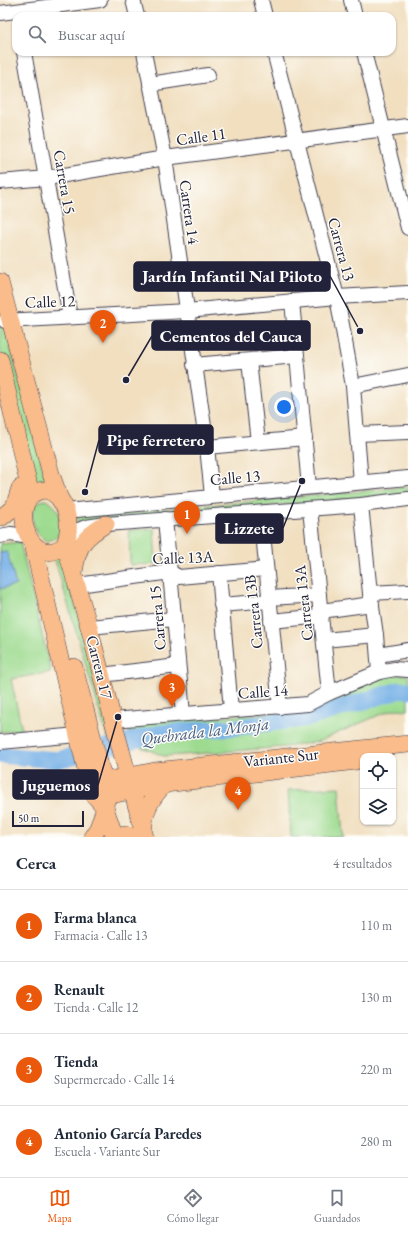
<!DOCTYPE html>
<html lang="es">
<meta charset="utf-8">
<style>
:root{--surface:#fff;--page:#f2f2f3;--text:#1f2937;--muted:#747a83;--line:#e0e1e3;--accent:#ea580c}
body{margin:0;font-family:"EB Garamond",serif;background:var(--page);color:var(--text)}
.controls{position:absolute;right:12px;bottom:12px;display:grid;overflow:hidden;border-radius:8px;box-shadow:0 1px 3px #0004}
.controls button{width:36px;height:36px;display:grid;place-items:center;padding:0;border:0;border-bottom:1px solid var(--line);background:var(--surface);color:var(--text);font:20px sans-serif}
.scale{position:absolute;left:12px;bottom:10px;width:72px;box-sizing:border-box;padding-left:4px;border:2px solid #22223b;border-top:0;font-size:11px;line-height:14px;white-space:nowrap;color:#22223b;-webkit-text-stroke:3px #fdfcf7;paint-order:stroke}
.you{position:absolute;left:284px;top:407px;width:14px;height:14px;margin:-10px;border:3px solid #fff;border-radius:50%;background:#1a73e8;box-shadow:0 0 0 6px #1a73e833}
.badge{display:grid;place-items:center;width:26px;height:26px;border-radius:50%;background:var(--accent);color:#fff;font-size:13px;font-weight:700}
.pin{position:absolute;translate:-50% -33px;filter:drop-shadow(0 1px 2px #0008)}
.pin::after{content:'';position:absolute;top:21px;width:14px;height:12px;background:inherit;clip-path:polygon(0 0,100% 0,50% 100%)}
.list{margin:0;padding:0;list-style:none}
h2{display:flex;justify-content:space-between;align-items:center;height:52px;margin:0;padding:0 16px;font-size:17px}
h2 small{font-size:13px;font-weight:400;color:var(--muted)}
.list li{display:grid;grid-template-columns:26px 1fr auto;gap:12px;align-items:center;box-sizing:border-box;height:72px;padding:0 16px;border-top:1px solid var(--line)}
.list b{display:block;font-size:15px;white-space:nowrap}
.list p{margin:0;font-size:13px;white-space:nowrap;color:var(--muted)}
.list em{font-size:13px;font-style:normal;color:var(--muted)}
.icon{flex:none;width:22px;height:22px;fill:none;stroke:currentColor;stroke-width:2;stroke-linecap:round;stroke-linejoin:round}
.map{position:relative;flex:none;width:408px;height:837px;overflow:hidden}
.search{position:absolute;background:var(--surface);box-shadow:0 1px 3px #0004;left:12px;right:12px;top:12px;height:44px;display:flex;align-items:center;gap:10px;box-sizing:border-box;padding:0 14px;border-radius:12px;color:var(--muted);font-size:15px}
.sheet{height:340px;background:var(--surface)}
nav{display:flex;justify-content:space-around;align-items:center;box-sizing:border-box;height:56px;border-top:1px solid var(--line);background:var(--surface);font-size:11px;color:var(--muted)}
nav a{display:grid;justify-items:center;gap:2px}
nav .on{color:var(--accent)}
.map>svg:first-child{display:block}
.green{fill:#9edb90;stroke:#607e66}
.water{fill:#77b1e7;stroke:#4c6a91}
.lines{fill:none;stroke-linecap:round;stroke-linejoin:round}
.river{stroke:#77b1e7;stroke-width:17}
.minor-casing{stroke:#413e4f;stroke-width:16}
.major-casing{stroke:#413e4f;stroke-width:18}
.minor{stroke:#fff;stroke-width:14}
.major{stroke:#f9bc8a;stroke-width:17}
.labels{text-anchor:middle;stroke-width:3;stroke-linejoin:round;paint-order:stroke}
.street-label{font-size:16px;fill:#22223b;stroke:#fdfcf7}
.water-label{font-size:17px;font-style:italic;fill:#445b80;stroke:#fdfcf7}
.leader{fill:none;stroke:#22223b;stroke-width:1.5}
.callout-dot{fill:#22223b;stroke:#fdfcf7;stroke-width:1.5}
.callout{fill:#22223b;stroke:#22223b;stroke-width:1.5}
.callout-label{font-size:17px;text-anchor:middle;font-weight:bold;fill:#fff}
</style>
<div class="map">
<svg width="408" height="837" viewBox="0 0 408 837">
<rect width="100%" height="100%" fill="#fdfcf7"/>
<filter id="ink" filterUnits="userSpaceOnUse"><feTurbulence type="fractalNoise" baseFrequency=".025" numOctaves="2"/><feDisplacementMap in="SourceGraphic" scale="8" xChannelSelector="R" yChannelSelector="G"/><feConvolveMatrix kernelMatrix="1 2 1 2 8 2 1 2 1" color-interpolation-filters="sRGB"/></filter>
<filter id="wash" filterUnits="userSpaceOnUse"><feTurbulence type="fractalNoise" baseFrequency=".012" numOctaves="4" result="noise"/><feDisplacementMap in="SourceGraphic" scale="16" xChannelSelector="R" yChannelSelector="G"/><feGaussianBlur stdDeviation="0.9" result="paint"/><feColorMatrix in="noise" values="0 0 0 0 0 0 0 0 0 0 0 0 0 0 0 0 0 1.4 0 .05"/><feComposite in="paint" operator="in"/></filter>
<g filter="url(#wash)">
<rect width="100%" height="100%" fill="#f1dfc0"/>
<g class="green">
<polygon points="0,308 47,484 33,487 0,350"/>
<polygon points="408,487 408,493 78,524 77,517"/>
<path d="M45,500C60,505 65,525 57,537L48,541C34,536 30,519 34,506L41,501Z"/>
<polygon points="154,529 156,564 130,565 129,530"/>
<polygon points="20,542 51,672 11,679 22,730 0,732 0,544"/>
<polygon points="61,555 112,735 107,737 54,557"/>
<polygon points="393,675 408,675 408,710 397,709 386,712 317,742 284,747 182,755 164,756 136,745 130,736 129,724 280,712 376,679"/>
<polygon points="339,787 343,837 291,837 288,790"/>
</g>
<polygon class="water" points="7,552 16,585 0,589 0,553"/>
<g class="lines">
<polyline class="river" points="0,755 57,760 161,733 238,727 308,718 400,690 408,690"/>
</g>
</g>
<g filter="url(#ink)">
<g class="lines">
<defs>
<g id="minor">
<polyline points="133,0 137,16"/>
<polyline points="261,0 265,16"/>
<polyline points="351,0 355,16"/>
<polyline points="0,13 100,0"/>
<polyline points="24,52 70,317"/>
<polyline points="144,52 165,158 207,447 212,496"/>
<polyline points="274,52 337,297 353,386 361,482"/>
<polyline points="364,52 408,228"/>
<polyline points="150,84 208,75"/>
<polyline points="0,182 47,178 165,158 408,126"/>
<polyline points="292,301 309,487"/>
<polyline points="5,321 187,311 337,297 408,293"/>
<polyline points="249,361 258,442"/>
<polyline points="194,365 297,356"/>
<polyline points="353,386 408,375"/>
<polyline points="357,434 408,432"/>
<polyline points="207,447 305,438"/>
<polyline points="361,505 370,593 376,635 379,672"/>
<polyline points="310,509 329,693"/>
<polyline points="66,511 408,478"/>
<polyline points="261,513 280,707"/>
<polyline points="165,519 183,714"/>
<polyline points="69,534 86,527 106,524 361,505 408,499"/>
<polyline points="0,536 11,534 29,537"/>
<polyline points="219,573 231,710"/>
<polyline points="78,585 170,572 179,577 266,569"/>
<polyline points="370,593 408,591"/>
<polyline points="269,598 319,595"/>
<polyline points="221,605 269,601"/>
<polyline points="321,611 372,604"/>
<polyline points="271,621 322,616"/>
<polyline points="89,627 174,619"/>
<polyline points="324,640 376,635"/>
<polyline points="378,655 408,650"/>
<polyline points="101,675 178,666"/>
<polyline points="113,720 308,704 329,693 379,672 395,669 408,670"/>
<polyline points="0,742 78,735"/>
</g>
<g id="major">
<polyline points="0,282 51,474 61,502"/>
<polyline points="0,360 31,495"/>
<path d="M45,490C68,495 72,526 65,545C27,575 5,492 45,490Z"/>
<polyline points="2,517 14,507 20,488"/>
<polyline points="33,544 89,782 95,796 105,808 98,828 92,837"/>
<polyline points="65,545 89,627 116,732 145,837"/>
<path d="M74,572C78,545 83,538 106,524"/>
<polyline points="74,667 104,781 106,796 105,808 115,837"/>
<polyline points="104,781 155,771 408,744"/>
<polyline points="106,796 165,784 356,761"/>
<path d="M144,826C144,809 153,796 165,784"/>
<polyline points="114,836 125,834 135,837"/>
</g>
</defs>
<use href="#minor" class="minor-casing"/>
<use href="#major" class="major-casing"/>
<use href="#minor" class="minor"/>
<use href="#major" class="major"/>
</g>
</g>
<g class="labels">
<g class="street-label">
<text transform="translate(201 136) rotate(-8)" y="6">Calle 11</text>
<text transform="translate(65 182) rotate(80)" y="6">Carrera 15</text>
<text transform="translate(190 212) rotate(82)" y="6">Carrera 14</text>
<text transform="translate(342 249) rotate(75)" y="6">Carrera 13</text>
<text transform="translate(50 301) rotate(-2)" y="6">Calle 12</text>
<text transform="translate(235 477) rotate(-5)" y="6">Calle 13</text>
<text transform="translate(183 557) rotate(-2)" y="6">Calle 13A</text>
<text transform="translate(303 603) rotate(-96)" y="6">Carrera 13A</text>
<text transform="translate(253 612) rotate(-96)" y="6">Carrera 13B</text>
<text transform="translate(157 618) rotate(-95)" y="6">Carrera 15</text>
<text transform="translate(100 667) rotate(76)" y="6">Carrera 17</text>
<text transform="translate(263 691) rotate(-4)" y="6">Calle 14</text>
<text transform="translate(281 757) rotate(-6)" y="6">Variante Sur</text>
</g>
<g class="water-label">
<text transform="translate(205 731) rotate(-7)" y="6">Quebrada la Monja</text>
</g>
</g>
<path class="leader" d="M360 331L330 276M126 380L152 336M85 492L99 440M302 481L283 528M118 717L98 785"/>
<g class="callout-dot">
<circle cx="360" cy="331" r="4"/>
<circle cx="126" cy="380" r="4"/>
<circle cx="85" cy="492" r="4"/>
<circle cx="302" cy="481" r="4"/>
<circle cx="118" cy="717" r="4"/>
</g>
<g class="callout">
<rect x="134" y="262" width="196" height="29" rx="4"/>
<rect x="152" y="321" width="158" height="29" rx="4"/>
<rect x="99" y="425" width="114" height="29" rx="4"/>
<rect x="216" y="514" width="67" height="29" rx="4"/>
<rect x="13" y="770" width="85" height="29" rx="4"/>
</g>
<g class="callout-label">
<text x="232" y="282">Jardín Infantil Nal Piloto</text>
<text x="231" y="342">Cementos del Cauca</text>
<text x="156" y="446">Pipe ferretero</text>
<text x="249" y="534">Lizzete</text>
<text x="56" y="791">Juguemos</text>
</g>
</svg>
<div class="controls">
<button><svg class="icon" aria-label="locate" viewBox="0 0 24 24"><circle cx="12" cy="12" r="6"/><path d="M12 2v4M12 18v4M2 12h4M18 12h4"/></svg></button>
<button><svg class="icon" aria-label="layers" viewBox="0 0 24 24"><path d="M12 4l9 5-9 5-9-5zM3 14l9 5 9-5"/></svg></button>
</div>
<div class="scale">50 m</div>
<div class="you"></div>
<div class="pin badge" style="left:187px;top:534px">1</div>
<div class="pin badge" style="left:103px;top:343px">2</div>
<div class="pin badge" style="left:172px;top:707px">3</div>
<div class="pin badge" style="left:238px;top:810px">4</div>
<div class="search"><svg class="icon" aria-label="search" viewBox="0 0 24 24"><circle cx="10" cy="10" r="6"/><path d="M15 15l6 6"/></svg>Buscar aquí</div>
</div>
<section class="sheet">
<h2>Cerca<small>4 resultados</small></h2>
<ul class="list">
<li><span class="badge">1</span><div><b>Farma blanca</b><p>Farmacia · Calle 13</p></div><em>110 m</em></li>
<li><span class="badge">2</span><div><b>Renault</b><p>Tienda · Calle 12</p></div><em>130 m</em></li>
<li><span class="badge">3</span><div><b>Tienda</b><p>Supermercado · Calle 14</p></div><em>220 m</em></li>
<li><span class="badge">4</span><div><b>Antonio García Paredes</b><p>Escuela · Variante Sur</p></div><em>280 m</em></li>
</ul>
</section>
<nav>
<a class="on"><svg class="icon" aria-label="map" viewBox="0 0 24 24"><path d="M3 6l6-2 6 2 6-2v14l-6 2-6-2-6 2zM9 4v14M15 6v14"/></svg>Mapa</a>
<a><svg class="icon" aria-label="directions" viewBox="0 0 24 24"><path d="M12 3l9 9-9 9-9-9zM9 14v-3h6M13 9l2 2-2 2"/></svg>Cómo llegar</a>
<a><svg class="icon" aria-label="saved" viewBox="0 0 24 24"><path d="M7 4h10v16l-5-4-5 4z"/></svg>Guardados</a>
</nav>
